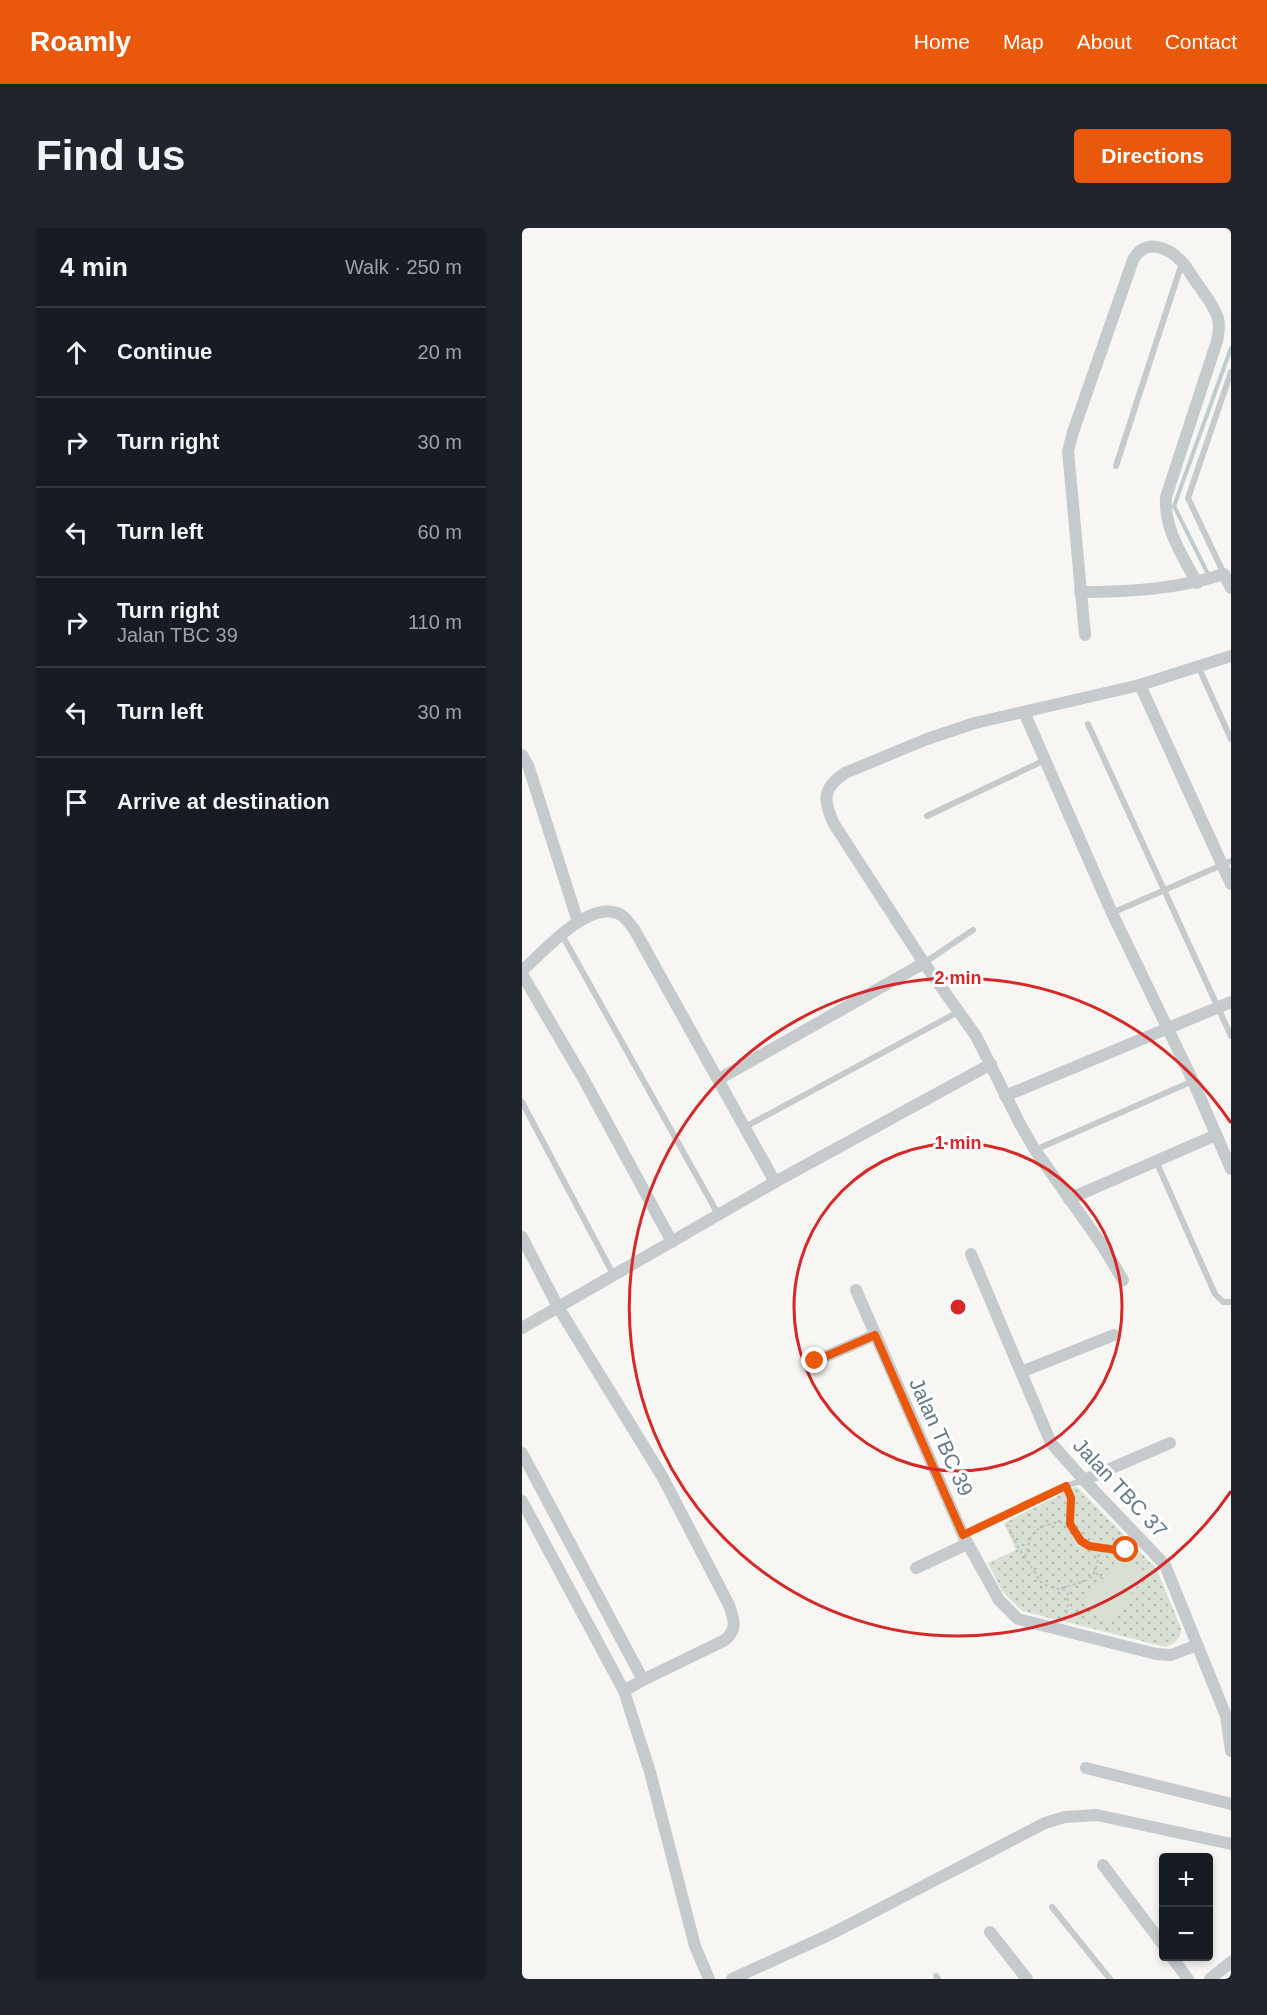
<!DOCTYPE html>
<meta charset="utf-8">
<style>
:root{--surface:#171b24;--page:#20242c;--text:#f1f3f6;--muted:#9ea1a6;--line:#363941;--accent:#ea580c}
body{margin:0;font-family:Arial,sans-serif;background:var(--page);color:var(--text)}
.controls{position:absolute;right:18px;bottom:18px;display:grid;overflow:hidden;border-radius:6px;box-shadow:0 3px 9px #0003}
.controls button{width:54px;height:54px;display:grid;place-items:center;padding:0;border:0;border-bottom:2px solid var(--line);background:var(--surface);color:var(--text);font:30px sans-serif}
.stop{position:absolute;width:18px;height:18px;margin:-14px;border:4px solid #ea580c;border-radius:50%;background:#fff}
.stop.end{background:#ea580c;border-color:#fff;box-shadow:0 2px 6px #0008}
.list{margin:0;padding:0;list-style:none}
h2{display:flex;justify-content:space-between;align-items:center;height:78px;margin:0;padding:0 24px;font-size:26px}
h2 small{font-size:20px;font-weight:400;color:var(--muted)}
.list li{display:grid;grid-template-columns:39px 1fr auto;gap:18px;align-items:center;box-sizing:border-box;height:90px;padding:0 24px;border-top:2px solid var(--line)}
.list b{display:block;font-size:22px;white-space:nowrap}
.list p{margin:0;font-size:20px;white-space:nowrap;color:var(--muted)}
.list em{font-size:20px;font-style:normal;color:var(--muted)}
.icon{flex:none;width:33px;height:33px;fill:none;stroke:currentColor;stroke-width:2;stroke-linecap:round;stroke-linejoin:round}
.map{position:relative;flex:none;width:709px;height:1751px;overflow:hidden;border-radius:6px}
header{display:flex;align-items:center;gap:36px;box-sizing:border-box;height:84px;padding:0 30px;background:var(--accent);color:#fff}
header strong{font-size:28px}
nav{display:flex;gap:33px;margin-inline-start:auto;font-size:21px}
.intro{display:flex;align-items:center;justify-content:space-between;box-sizing:border-box;height:144px;padding:0 36px}
h1{margin:0;font-size:42px}
.button{padding:15px 27px;border-radius:6px;background:var(--accent);color:#fff;font-size:21px;font-weight:700}
main{display:flex;gap:36px;padding:0 36px}
aside{flex:1;background:var(--surface);border-radius:6px;box-shadow:0 3px 9px #0003}
.map>svg:first-child{display:block}
.park{fill:url(#park-dots)}
.garden{fill:#d8dfd3}
.lines{fill:none;stroke-linecap:round;stroke-linejoin:round}
.stream{stroke:#beccd0;stroke-width:4}
.path{stroke:#bec1c3;stroke-width:2;stroke-dasharray:3 3;stroke-linecap:butt}
.lane{stroke:#c5cacd;stroke-width:6}
.street{stroke:#c5cacd;stroke-width:12}
.route{stroke:#ea580c;stroke-width:8}
.ring{fill:none;stroke:#d62828;stroke-width:3}
.labels{text-anchor:middle;stroke-width:6;stroke-linejoin:round;paint-order:stroke}
.street-label{font-size:21px;fill:#627a87;stroke:#fff}
.centre{fill:#d62828;stroke:#fff;stroke-width:3}
.ring-label{font-size:18px;text-anchor:middle;font-weight:bold;fill:#d62828;stroke:#fff;stroke-width:6;stroke-linejoin:round;paint-order:stroke}
</style>
<header>
<strong>Roamly</strong>
<nav><a>Home</a><a>Map</a><a>About</a><a>Contact</a></nav>
</header>
<div class="intro"><h1>Find us</h1><a class="button">Directions</a></div>
<main>
<aside>
<h2>4 min<small>Walk · 250 m</small></h2>
<ul class="list">
<li><svg class="icon" aria-label="ahead" viewBox="0 0 24 24"><path d="M12 20V5M6 11l6-6 6 6"/></svg><div><b>Continue</b></div><em>20 m</em></li>
<li><svg class="icon" aria-label="right" viewBox="0 0 24 24"><path d="M7 20v-9h11M14 6l5 5-5 5"/></svg><div><b>Turn right</b></div><em>30 m</em></li>
<li><svg class="icon" aria-label="left" viewBox="0 0 24 24"><path d="M17 20v-9H6M10 6l-5 5 5 5"/></svg><div><b>Turn left</b></div><em>60 m</em></li>
<li><svg class="icon" aria-label="right" viewBox="0 0 24 24"><path d="M7 20v-9h11M14 6l5 5-5 5"/></svg><div><b>Turn right</b><p>Jalan TBC 39</p></div><em>110 m</em></li>
<li><svg class="icon" aria-label="left" viewBox="0 0 24 24"><path d="M17 20v-9H6M10 6l-5 5 5 5"/></svg><div><b>Turn left</b></div><em>30 m</em></li>
<li><svg class="icon" aria-label="arrive" viewBox="0 0 24 24"><path d="M6 21V4h12l-3 4 3 4H6"/></svg><div><b>Arrive at destination</b></div></li>
</ul>
</aside>
<div class="map">
<svg width="709" height="1751" viewBox="0 0 709 1751">
<defs>
<pattern id="park-dots" width="8" height="8" patternUnits="userSpaceOnUse" patternTransform="scale(1.5)"><rect width="8" height="8" fill="#d8dfd3"/><path d="M2 2h.1M6 6h.1" fill="none" stroke="#b3bab1" stroke-width="1.8" stroke-linecap="round"/></pattern>
</defs>
<rect width="100%" height="100%" fill="#f7f6f2"/>
<path class="park" d="M553,1259H555L634,1340L659,1400C660,1410 653,1415 644,1419L500,1383L480,1363L466,1335L494,1322L482,1295Z"/>
<polygon class="garden" points="601,1328 624,1348 586,1392 563,1371"/>
<g class="lines">
<polyline class="stream" points="687,348 652,278 709,120"/>
<g class="path">
<path d="M548,1267C550,1276 546,1287 548,1296C554,1321 581,1321 601,1323L608,1318"/>
<path d="M485,1296L496,1319L519,1354C538,1369 553,1348 543,1390"/>
<path d="M503,1329C509,1310 507,1302 528,1296C536,1294 539,1293 547,1296"/>
<polyline points="574,1345 581,1351"/>
<path d="M539,1360C568,1352 575,1353 577,1321"/>
</g>
<g class="lane">
<polyline points="594,238 660,35"/>
<polyline points="702,346 666,270 709,144"/>
<polyline points="676,438 709,511"/>
<polyline points="566,496 709,808"/>
<polyline points="405,588 523,532"/>
<polyline points="590,685 709,633"/>
<polyline points="40,707 196,986"/>
<polyline points="402,735 451,702"/>
<polyline points="0,874 91,1046"/>
<polyline points="223,899 436,784"/>
<polyline points="513,922 671,853"/>
<polyline points="634,933 693,1066 701,1074 709,1074"/>
<polyline points="441,1307 544,1258 562,1252"/>
<polyline points="530,1679 588,1751"/>
<polyline points="414,1748 416,1751"/>
</g>
<g class="street">
<path d="M558,364C608,364 655,361 702,346L709,360"/>
<path d="M563,407L546,223L551,204L611,32C623,10 646,18 661,35C667,42 671,51 677,58C684,68 692,78 696,90C698,99 697,105 695,113L644,269C642,301 660,327 675,355"/>
<polyline points="618,457 709,656"/>
<polyline points="502,484 590,685 671,853 709,941"/>
<polyline points="0,527 6,537 56,694"/>
<path d="M0,743C21,724 61,678 91,684C101,685 106,694 112,701L253,954"/>
<polyline points="0,746 61,850 150,1014"/>
<polyline points="197,851 402,735"/>
<polyline points="483,868 709,774"/>
<polyline points="547,971 694,907"/>
<path d="M0,1009L36,1079L140,1248L207,1377C212,1392 216,1401 203,1412L121,1452L102,1463"/>
<polyline points="449,1026 529,1215 562,1252 643,1337 704,1488 709,1523"/>
<path d="M601,1052L580,1017L513,922L498,896L454,808L402,735L312,596C301,573 300,560 323,545L405,511L453,495L618,457L709,428"/>
<polyline points="334,1062 441,1307 477,1372 496,1391 634,1426 649,1427 675,1417"/>
<polyline points="0,1100 253,954 469,836"/>
<polyline points="293,1133 353,1107"/>
<polyline points="499,1144 592,1107"/>
<polyline points="0,1225 121,1452"/>
<polyline points="562,1252 648,1215"/>
<polyline points="0,1273 102,1463 128,1544 173,1718 187,1751"/>
<polyline points="394,1340 445,1316"/>
<polyline points="564,1540 709,1576"/>
<polyline points="581,1637 642,1718"/>
<polyline points="468,1704 505,1751"/>
<polyline points="649,1728 666,1751"/>
<polyline points="210,1751 309,1706 523,1595 543,1589 575,1587 709,1616"/>
<polyline points="688,1751 709,1734"/>
</g>
</g>
<g class="lines">
<polyline class="route" points="293,1133 353,1107 441,1307 544,1258 549,1270 548,1296 559,1313 567,1318 601,1323 604,1322"/>
</g>
<g class="ring">
<circle cx="436" cy="1079" r="164"/>
<path d="M709 1263A329 329 0 1 1 709 895"/>
</g>
<g class="labels">
<g class="street-label">
<text transform="translate(419 1209) rotate(66)" y="7">Jalan TBC 39</text>
<text transform="translate(598 1260) rotate(47)" y="7">Jalan TBC 37</text>
</g>
</g>
<circle cx="436" cy="1079" r="9" class="centre"/>
<g class="ring-label">
<text x="436" y="756">2 min</text>
<text x="436" y="921">1 min</text>
</g>
</svg>
<div class="controls">
<button>+</button>
<button>−</button>
</div>
<div class="stop" style="left:604px;top:1322px"></div>
<div class="stop end" style="left:293px;top:1133px"></div>
</div>
</main>
